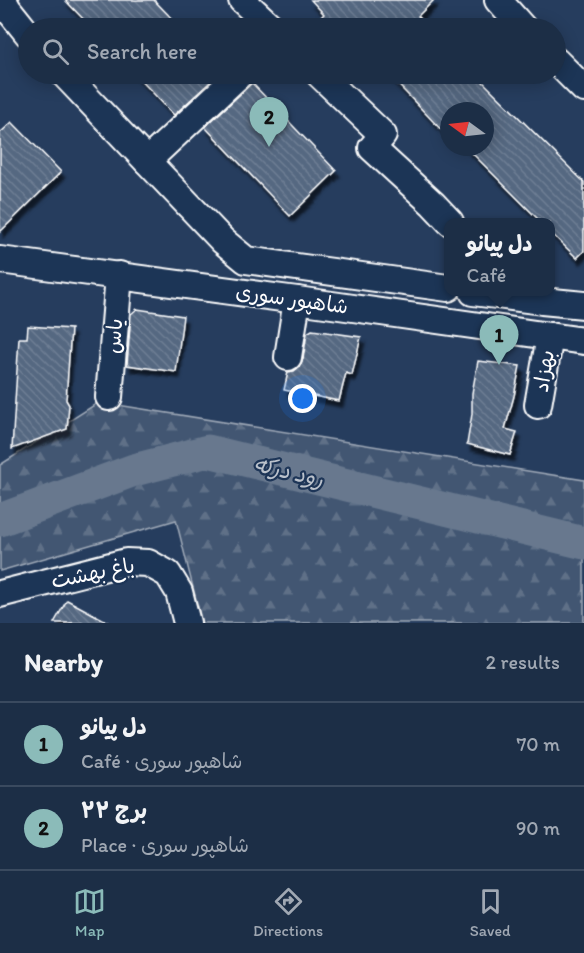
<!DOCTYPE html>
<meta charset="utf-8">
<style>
:root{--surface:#1c2e46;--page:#293a51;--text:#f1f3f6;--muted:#a0a8b3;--line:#3a4a5f;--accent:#8bbbb9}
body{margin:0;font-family:Itim,"Playpen Sans Arabic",sans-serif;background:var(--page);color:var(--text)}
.compass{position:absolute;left:440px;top:102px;width:54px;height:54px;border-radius:50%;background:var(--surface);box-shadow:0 3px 15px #0003;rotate:285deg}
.you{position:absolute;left:303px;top:399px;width:21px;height:21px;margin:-15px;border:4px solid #fff;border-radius:50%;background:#1a73e8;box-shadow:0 0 0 9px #1a73e833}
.badge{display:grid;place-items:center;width:39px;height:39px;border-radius:50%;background:var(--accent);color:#111;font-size:20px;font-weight:700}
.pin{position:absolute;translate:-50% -50px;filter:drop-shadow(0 2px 3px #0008)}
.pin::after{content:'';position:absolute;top:32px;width:21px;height:18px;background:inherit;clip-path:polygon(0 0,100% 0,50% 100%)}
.popup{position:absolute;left:444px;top:218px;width:111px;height:78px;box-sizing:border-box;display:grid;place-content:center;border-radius:12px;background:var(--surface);filter:drop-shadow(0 2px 4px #0005);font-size:20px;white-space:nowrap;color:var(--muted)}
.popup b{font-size:22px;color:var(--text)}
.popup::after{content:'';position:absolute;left:50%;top:100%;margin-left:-12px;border:12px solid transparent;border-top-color:var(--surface)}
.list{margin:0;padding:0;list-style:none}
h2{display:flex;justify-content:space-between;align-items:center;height:78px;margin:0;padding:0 24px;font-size:26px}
h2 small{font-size:20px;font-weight:400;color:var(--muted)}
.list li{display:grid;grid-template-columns:39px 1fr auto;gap:18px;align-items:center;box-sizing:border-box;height:84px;padding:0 24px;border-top:2px solid var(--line)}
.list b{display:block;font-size:22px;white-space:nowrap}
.list p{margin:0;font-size:20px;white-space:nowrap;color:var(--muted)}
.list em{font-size:20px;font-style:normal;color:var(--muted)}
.icon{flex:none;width:33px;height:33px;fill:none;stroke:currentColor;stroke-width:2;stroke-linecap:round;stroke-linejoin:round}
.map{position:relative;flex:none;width:584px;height:623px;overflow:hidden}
.search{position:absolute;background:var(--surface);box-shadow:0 3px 15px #0003;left:18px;right:18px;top:18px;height:66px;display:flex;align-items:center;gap:15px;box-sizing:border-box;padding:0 21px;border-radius:33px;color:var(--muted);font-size:22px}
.sheet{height:246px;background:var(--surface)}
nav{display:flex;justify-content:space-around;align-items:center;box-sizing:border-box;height:84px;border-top:2px solid var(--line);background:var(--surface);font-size:16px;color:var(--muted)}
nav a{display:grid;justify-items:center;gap:3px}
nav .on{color:var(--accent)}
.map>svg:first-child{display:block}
.forest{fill:url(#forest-firs);stroke:#a0aab8;stroke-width:1.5}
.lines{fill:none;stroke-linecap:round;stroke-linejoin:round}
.river{stroke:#67788e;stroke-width:33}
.building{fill:url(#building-back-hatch);stroke:#fff;stroke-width:1.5;filter:url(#shadow)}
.minor-casing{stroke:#fff;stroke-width:30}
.minor{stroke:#1d3557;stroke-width:26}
.labels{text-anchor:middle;stroke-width:4.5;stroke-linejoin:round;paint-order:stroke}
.street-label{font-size:21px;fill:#fff;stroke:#1d3557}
.water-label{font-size:22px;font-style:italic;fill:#bbc2cc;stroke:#1d3557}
</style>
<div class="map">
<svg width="584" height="623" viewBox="0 0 584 623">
<defs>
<pattern id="forest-firs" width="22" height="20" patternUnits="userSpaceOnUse" patternTransform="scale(1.5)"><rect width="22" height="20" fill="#425672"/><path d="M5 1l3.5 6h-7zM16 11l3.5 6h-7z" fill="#5e6f87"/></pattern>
<pattern id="building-back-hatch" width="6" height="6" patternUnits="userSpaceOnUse" patternTransform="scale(1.5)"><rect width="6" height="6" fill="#556781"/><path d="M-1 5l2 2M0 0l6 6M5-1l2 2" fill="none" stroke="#6e7e94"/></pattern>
<filter id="shadow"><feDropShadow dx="3.5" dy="6" stdDeviation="1.5" flood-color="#0009"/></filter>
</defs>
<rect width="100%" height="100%" fill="#263d5e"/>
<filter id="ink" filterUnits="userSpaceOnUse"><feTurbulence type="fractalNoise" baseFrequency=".0167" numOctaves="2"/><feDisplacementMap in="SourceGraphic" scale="12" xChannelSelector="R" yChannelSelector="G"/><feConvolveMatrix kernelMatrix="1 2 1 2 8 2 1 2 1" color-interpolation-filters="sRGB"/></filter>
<g filter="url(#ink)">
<polygon class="forest" points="99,402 584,480 584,623 202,623 176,520 0,571 0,465"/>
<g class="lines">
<polyline class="river" points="0,520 134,470 208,451 584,543"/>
</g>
<g class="building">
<polygon points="65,0 154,0 181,28 92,28"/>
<polygon points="311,0 434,0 418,16 430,28 326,28 318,20 324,14"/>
<polygon points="135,74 219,74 174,115"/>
<polygon points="388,74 475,74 584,182 584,251 577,258 550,232 550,222 541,222 466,147 485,147 485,111 449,111 449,138"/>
<polygon points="252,83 336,171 290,216 205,127"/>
<polygon points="12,122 61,172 0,232 0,133"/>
<polygon points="137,309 183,316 176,372 127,365 131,314"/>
<polygon points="28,326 71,329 66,400 69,405 67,429 12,449 19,338 27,338"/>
<polygon points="312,330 361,337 352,375 346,373 339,401 284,390 288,372 294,371 300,366 303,359 307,333"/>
<polygon points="478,361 520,366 514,396 505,429 517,432 510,455 467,444 472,414 472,393"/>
<polygon points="67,600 110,623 54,623"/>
</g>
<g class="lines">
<defs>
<g id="minor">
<polyline points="3,0 8,9 28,34"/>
<polyline points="242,0 272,28"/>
<polyline points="498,0 523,28"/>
<polyline points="556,61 584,89"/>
<polyline points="64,74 223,241 246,260 448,288"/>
<polyline points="319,74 383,135 372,148 433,204 450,222"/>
<polyline points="147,161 240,74"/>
<polyline points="0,260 297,300 584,341"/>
<polyline points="473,292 542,301 584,305"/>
<polyline points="288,357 297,300"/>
<polyline points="109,397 119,275"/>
<polyline points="538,405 550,336"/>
<polyline points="0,594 126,562 148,563 168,574 179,592 187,623"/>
</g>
</defs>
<use href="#minor" class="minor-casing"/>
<use href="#minor" class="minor"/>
</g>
</g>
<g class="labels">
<g class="street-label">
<text transform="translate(292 299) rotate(8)" y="7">شاهپور سوری</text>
<text transform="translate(114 336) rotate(-85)" y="7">یاس</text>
<text transform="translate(544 371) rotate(-81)" y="7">بهزاد</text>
<text transform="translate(93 573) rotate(-11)" y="7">باغ بهشت</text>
</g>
<g class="water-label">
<text transform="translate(289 471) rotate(14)" y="8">رود درکه</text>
</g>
</g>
</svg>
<svg class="compass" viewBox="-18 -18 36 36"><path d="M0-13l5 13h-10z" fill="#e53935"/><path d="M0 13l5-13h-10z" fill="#a0a8b3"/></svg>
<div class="you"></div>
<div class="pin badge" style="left:499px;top:365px">1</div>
<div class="popup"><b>دل پیانو</b>Café</div>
<div class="pin badge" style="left:269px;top:147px">2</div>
<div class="search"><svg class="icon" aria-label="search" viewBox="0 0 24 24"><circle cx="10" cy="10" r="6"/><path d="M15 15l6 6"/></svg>Search here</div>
</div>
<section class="sheet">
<h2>Nearby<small>2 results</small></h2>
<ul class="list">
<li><span class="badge">1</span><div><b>دل پیانو</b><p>Café · شاهپور سوری</p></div><em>70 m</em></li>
<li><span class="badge">2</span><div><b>برج ۲۲</b><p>Place · شاهپور سوری</p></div><em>90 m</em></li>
</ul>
</section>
<nav>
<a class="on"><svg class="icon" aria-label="map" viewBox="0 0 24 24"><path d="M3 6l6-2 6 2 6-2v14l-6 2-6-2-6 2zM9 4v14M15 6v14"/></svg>Map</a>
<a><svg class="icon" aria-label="directions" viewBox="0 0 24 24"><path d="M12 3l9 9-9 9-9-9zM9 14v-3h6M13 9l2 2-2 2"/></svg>Directions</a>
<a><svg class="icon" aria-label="saved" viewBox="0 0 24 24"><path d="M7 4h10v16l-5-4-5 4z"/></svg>Saved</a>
</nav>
